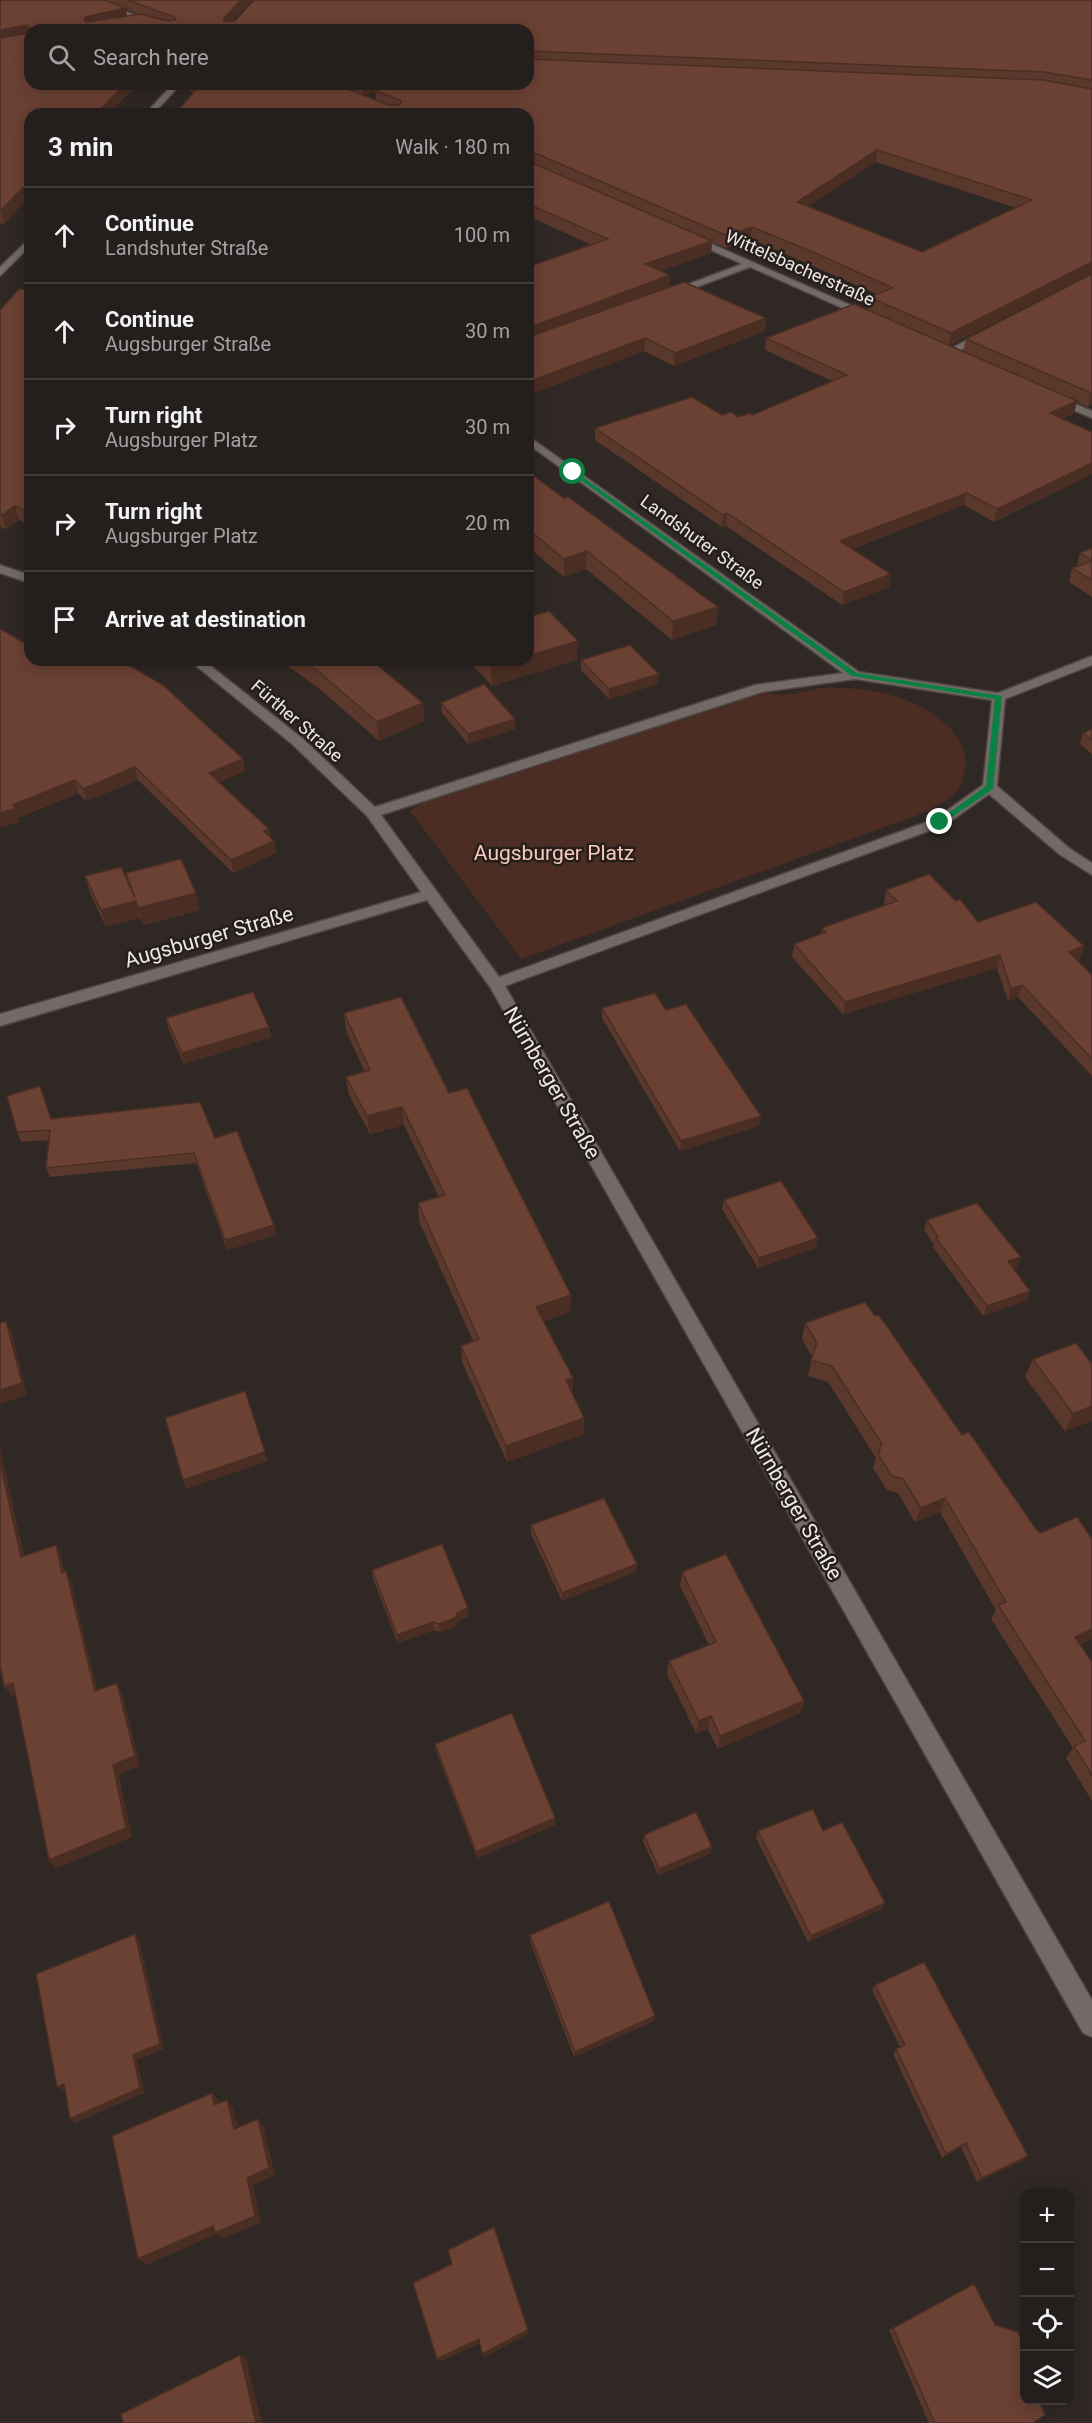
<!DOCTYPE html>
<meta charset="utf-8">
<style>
:root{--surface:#241e1c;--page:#302b29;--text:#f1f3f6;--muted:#a3a2a3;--line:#413c3b}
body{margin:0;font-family:Roboto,sans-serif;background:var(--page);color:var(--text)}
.controls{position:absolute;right:18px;bottom:18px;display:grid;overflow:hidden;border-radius:12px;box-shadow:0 3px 15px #0003}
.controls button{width:54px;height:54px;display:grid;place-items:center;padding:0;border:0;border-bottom:2px solid var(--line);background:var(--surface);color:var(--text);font:30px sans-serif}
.stop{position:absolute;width:18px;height:18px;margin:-14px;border:4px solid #0b8043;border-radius:50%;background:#fff}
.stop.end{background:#0b8043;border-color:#fff;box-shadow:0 2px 6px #0008}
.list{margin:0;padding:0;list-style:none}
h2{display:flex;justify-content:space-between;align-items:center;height:78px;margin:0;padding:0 24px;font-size:26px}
h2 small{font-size:20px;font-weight:400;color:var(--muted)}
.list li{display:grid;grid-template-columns:39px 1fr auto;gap:18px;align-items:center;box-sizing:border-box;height:96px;padding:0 24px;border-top:2px solid var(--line)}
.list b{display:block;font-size:22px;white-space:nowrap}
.list p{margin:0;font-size:20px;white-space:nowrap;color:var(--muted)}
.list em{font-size:20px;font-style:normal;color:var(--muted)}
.icon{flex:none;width:33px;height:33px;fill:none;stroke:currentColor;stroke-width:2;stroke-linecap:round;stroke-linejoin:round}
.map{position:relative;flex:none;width:1092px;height:2423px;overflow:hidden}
.search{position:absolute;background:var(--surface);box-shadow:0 3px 15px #0003;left:24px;top:24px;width:510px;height:66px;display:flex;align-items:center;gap:15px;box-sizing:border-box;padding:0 21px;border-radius:18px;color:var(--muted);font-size:22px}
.panel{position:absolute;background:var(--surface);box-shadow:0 3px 15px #0003;left:24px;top:108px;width:510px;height:558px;border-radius:18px}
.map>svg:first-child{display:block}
.green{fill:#4b2d23}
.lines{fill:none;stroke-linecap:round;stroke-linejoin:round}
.minor-casing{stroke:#4b4442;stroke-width:3}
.minor{fill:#736966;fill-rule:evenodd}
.wall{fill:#5b382c;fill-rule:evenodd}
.shaded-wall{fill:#4a2e24}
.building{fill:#6a4133;stroke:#4a2e24;stroke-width:1.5;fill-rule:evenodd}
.route{fill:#0b8043}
.labels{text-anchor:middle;stroke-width:5;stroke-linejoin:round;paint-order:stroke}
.far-street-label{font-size:18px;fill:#ede7e5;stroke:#261e1b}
.park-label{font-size:21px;fill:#f8cbbc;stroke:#261e1b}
.street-label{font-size:21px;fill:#ede7e5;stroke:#261e1b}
</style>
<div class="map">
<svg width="1092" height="2423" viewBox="0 0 1092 2423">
<rect width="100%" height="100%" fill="#302825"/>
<path class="green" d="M821,688C853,687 882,690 911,702C940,715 976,742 963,777C962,782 961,787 958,790C946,803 931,810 915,816L521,959L410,811L422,803L763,693L786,695Z"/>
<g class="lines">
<defs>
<g id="minor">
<polygon points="85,0 95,0 175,30 164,30"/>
<polygon points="173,84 181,84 153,114 145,114"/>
<polygon points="689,234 873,315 875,317 867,319 750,267 673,296 667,296 667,292 742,264 686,239 686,235"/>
<polygon points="30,238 30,246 0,276 0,267"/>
<polygon points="983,331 992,333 954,354 945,352"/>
<polygon points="1054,395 1092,411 1092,418 1050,400 1050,396"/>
<path d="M528,436L859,672L998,693L1092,656V665L1005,699L997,786L1069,848L1092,863V875L1059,854L989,794L945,825L505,986L1092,2000V2037L1083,2033L490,987L427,900L0,1026V1014L421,892L367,816L292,744L189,660H203L302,738L375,807L755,685L843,673L528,444ZM855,679L992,700L983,785L935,819L499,977L381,815L762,692Z"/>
<polygon points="0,565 30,575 30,583 0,573"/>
</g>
</defs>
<use href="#minor" class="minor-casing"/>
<use href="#minor" class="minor"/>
</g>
<g class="wall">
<path d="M0,0H252L232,21L1092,0V273L949,345L963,351L966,339L1092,274V404L1088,407L1077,402L1074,413L1062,419L1092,432V474L994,522L964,505L852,549L889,587L842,605L726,526L722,527L595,440V428L722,415L738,417L752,415L832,381L765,350L766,338L867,310L869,297L877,294L751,239L726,248L712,242L711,253L661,271L670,287L766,318L765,331L674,366L644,351L528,395V267L592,245L528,216V114L193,93L184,84H528V30H30L4,224L0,223ZM126,9L138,14L127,16ZM375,92L376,100L364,95ZM876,162L1016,208L922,252L808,206Z"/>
<polygon points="30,289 30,525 19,520 6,529 0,527 0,310"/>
<polygon points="528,478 716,625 672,640 586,569 564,577 528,547"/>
<polygon points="1092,548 1092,597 1069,582 1072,568 1077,567 1080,553"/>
<polygon points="30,660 243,759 245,771 219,782 269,829 271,838 274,841 276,853 233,873 138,780 86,801 78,793 18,818 19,822 0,827"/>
<polygon points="280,660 371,660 423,703 424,721 379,741 321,690"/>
<polygon points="468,660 577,660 492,686"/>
<polygon points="581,660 658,684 609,699 581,670"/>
<polygon points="441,703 515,719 515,729 468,744 442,713"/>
<polygon points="1092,729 1092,754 1080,744 1083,733"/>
<polygon points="126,873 200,910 143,925 140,918 106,927 90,893 85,876 129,886"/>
<polygon points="886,890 978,922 1084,946 1080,959 1077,960 1092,975 1092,1076 1018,997 1008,1001 997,968 843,1014 792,957 794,944 821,934 822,928 886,905 884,903"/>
<polygon points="602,1008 666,1010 761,1116 759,1126 680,1151 602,1018"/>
<polygon points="344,1013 449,1093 571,1295 570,1312 544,1321 573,1378 573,1394 584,1434 507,1462 462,1362 461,1346 473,1341 419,1221 418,1203 439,1197 404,1125 370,1134 349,1095 346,1077 365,1072 346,1031"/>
<polygon points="166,1018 269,1027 271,1037 184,1064 168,1028"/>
<polygon points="51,1118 215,1138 274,1225 276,1235 227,1250 196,1163 50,1177 46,1168 49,1140 21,1142 17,1132"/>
<polygon points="724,1200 816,1248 758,1268 722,1209"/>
<polygon points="927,1220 1021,1257 1017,1266 1013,1268 1030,1291 1027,1300 983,1316 933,1247 934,1245 924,1230"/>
<polygon points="805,1323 1080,1644 1092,1662 1092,1801 1066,1758 1073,1748 991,1619 996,1610 940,1512 915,1522 898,1493 887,1490 873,1468 876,1458 828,1382 808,1376 812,1357 802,1339"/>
<polygon points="1033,1359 1092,1364 1092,1421 1065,1431 1025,1377"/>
<polygon points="531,1525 636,1572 562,1601 531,1534"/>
<polygon points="372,1570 469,1616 458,1621 456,1626 440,1632 434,1630 398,1643 373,1579"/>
<polygon points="682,1572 804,1701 800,1713 718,1749 708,1729 696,1733 667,1674 669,1661 709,1645 680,1586"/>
<polygon points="435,1744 555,1825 477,1858 436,1751"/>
<polygon points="758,1831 823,1831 885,1903 881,1909 808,1942 756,1838"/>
<polygon points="644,1835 712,1847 710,1854 658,1875 643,1841"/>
<polygon points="530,1935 655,2016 654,2021 574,2057 530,1941"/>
<polygon points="875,1985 1023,2160 977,2182 961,2147 942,2158 893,2054 896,2049 900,2047 872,1990"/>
<polygon points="974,2284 995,2325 1033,2423 929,2423 889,2330"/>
</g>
<g class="shaded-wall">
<polygon points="241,0 252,0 225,28 224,18"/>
<polygon points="126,8 127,18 87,28 84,20 86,17"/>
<polygon points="27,25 30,36 0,41 0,30"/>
<polygon points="125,84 138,84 109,114 96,114"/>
<polygon points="362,84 401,84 375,90 375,92 363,96"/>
<polygon points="877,150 876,162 796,214 797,202"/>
<polygon points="30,181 30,196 4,224 1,211"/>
<polygon points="752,227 751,239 726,248 727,236"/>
<polygon points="712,241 711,253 645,277 645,264"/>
<polygon points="1092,262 1092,273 949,346 951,333"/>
<polygon points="670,275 669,288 528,341 528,328"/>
<polygon points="766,318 765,331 674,366 675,353"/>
<polygon points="645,338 644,351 528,395 528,382"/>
<polygon points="1091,393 1092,393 1092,404 1088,407"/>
<polygon points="1077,401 1074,413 1047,426 1050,413"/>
<polygon points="1092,463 1092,474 994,522 997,509"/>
<polygon points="967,493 964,505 838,554 840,541"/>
<polygon points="15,506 19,520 6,529 2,515"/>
<polygon points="727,513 726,526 722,527 723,515"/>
<polygon points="587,551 586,569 564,577 564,559"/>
<polygon points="891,574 889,587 842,605 844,592"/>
<polygon points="718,607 716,625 672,640 673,621"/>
<polygon points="578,641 577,660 492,686 491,667 514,660 528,660 528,656"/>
<polygon points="659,674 658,684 609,699 609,689"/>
<polygon points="423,703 424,721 379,741 377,722"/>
<polygon points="515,719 515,729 468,744 468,734"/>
<polygon points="243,759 245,771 212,786 209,773"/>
<polygon points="135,767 138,780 86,801 83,789"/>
<polygon points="75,780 78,793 18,818 19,822 0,827 0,813 13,805"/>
<polygon points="269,829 272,841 264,831"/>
<polygon points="274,841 276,853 233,873 231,860"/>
<polygon points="196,893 200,910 143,925 138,908"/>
<polygon points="136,901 140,918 106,927 101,910"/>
<polygon points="1084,946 1080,959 1064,964 1069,952"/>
<polygon points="1000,955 997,968 843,1014 845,1002"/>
<polygon points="1022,985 1018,997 1008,1001 1011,989"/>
<polygon points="269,1027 271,1037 184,1064 182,1053"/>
<polygon points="402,1107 404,1125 370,1134 367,1116"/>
<polygon points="761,1116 759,1126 680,1151 681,1141"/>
<polygon points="274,1225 276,1235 227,1250 225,1240"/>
<polygon points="818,1238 816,1248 758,1268 759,1258"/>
<polygon points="1021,1257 1017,1266 1005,1271 1008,1261"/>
<polygon points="1030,1291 1027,1300 983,1316 987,1306"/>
<polygon points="571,1295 570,1312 536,1324 536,1307"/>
<polygon points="6,1321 12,1333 27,1395 0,1404 0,1390"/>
<polygon points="573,1378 573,1395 566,1380"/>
<polygon points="1092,1406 1092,1421 1065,1431 1073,1414"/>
<polygon points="584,1418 584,1434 507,1462 506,1446"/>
<polygon points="0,1447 27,1568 21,1557 0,1462"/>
<polygon points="265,1452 268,1461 186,1489 183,1480"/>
<polygon points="945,1498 940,1512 915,1522 921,1508"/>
<polygon points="56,1545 61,1556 67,1584 62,1573"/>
<polygon points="637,1564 636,1572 562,1601 562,1593"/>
<polygon points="66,1571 71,1582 100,1701 95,1691"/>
<polygon points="468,1608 469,1616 458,1621 456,1626 440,1632 439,1624 457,1613"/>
<polygon points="433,1622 434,1630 398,1643 397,1635"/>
<polygon points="1092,1629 1092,1639 1067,1650 1075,1637"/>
<polygon points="13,1683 20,1693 11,1696 4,1686"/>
<polygon points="117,1683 122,1693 140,1766 119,1775 132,1837 55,1869 49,1860 113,1765"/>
<polygon points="804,1701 800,1713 718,1749 720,1736"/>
<polygon points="711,1716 708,1729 696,1733 699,1721"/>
<polygon points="555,1818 555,1825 477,1858 476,1852"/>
<polygon points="712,1847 710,1854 658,1875 659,1869"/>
<polygon points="885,1903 881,1909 808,1942 811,1936"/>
<polygon points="135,1934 139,1940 164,2049 137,2060 144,2093 75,2123 70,2119 133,2055"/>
<polygon points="655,2016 654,2021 574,2057 575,2052"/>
<polygon points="64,2084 69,2089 63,2092 57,2087"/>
<polygon points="212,2093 219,2101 221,2114 214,2105"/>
<polygon points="227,2100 233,2109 241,2137 234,2129"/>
<polygon points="258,2119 264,2128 275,2175 253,2185 261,2222 222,2239 216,2234 147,2265 138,2259 247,2178"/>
<polygon points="966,2143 961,2147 942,2158 946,2154"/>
<polygon points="1028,2156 1023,2160 977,2182 982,2178"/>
<polygon points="528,2330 528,2334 484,2357 482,2354"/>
<polygon points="479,2339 480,2343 439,2362 437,2359"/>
<polygon points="240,2355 246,2358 262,2423 256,2423"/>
</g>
<g class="building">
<polygon points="0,0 104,0 126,8 86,17 84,20 86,22 140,14 169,21 176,20 174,17 128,0 241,0 224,18 224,21 235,21 254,0 1092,0 1092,80 1044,72 528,51 528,30 30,30 30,84 125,84 96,114 30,114 30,181 0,211 0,38 28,33 30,27 27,25 0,30"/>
<path d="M528,59L1044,80L1092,89V262L951,333L869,297L893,288L815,253L752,227L727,236L528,150V114H175L198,87L195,84H335L388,105H400L401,101L375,90L390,84H528ZM877,150L1032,200L922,252L797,202Z"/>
<polygon points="528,161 712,241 645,264 670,275 528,328 528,267 608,239 528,204"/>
<polygon points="1092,274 1092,393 1091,393 966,339"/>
<polygon points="684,282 766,318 675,353 645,338 528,382 528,337"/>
<polygon points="19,289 30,289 30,513 15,506 2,515 0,514 0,310"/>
<polygon points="854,304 1077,401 1050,413 1092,432 1092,463 997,509 967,493 840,541 891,574 844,592 727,513 723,515 595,428 692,397 722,415 731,412 738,417 750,413 752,415 847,375 766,338"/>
<polygon points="534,476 565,499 567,496 718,607 673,621 587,551 564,559 528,529 528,478"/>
<polygon points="1092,548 1092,560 1080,553"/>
<polygon points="1092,561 1092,580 1072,568"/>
<polygon points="549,611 578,641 528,656 528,617"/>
<polygon points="0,629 30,646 30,660 120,660 163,685 243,759 209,773 269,829 264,831 274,841 231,860 135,767 83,789 75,780 13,805 15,809 0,813"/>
<polygon points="630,645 659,674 609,689 581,660"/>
<polygon points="302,660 371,660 423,703 377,722 319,672"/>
<polygon points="485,660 514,660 491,667"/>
<polygon points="484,684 515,719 468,734 441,703"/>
<polygon points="1092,729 1092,740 1083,733"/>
<polygon points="181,859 196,893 138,908 136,901 101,910 85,876 121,867 135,898 126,873"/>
<polygon points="929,874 956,901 960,899 978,922 1036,902 1084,946 1069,952 1092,975 1092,1059 1022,985 1011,989 1000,955 845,1002 794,944 826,932 822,928 897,901 886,890"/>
<polygon points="253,992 269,1027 182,1053 166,1018"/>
<polygon points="655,993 666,1010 686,1004 761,1116 681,1141 602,1008"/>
<polygon points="401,997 449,1093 467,1088 571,1295 536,1307 573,1378 566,1380 584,1418 506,1446 461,1346 479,1339 418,1203 445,1195 402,1107 367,1116 346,1077 370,1070 344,1013"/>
<polygon points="40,1086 51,1119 200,1102 215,1138 237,1131 274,1225 225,1240 194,1153 46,1168 50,1130 17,1132 7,1096"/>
<polygon points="781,1181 818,1238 759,1258 724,1200"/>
<polygon points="977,1203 1021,1257 1008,1261 1030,1291 987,1306 936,1238 938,1237 927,1220"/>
<polygon points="865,1302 875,1316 879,1315 962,1435 969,1432 1036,1529 1040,1533 1077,1517 1092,1539 1092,1629 1075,1637 1092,1662 1092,1775 1074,1746 1085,1741 998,1605 1006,1602 945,1498 921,1508 903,1479 892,1476 878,1454 882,1444 832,1366 811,1360 817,1343 805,1323"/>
<polygon points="6,1321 22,1383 0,1390 0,1323"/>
<polygon points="1076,1343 1092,1364 1092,1406 1073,1414 1033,1359"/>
<polygon points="245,1391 265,1452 183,1480 165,1418"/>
<polygon points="0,1462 21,1557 56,1545 62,1573 66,1571 95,1691 117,1683 135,1756 113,1765 126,1828 49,1860 13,1683 4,1686 0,1665"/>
<polygon points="604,1498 637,1564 562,1593 531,1525"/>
<polygon points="442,1544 468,1608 457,1613 455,1618 439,1624 433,1622 397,1635 372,1570"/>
<polygon points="726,1554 804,1701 720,1736 711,1716 699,1721 669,1661 716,1642 682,1572"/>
<polygon points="512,1713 555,1818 476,1852 435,1744"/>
<polygon points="813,1809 823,1831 842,1822 885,1903 811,1936 758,1831"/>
<polygon points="696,1812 712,1847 659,1869 644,1835"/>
<polygon points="609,1901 655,2016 575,2052 530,1935"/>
<polygon points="135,1934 160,2044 133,2055 140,2088 70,2119 64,2084 57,2087 36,1974"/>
<polygon points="924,1962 1028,2156 982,2178 966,2143 946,2154 896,2049 905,2045 875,1985"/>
<polygon points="212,2093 214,2105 227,2100 234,2129 258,2119 269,2168 247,2178 255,2216 215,2233 213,2226 138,2259 112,2136"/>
<polygon points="494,2227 528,2330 482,2354 479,2339 437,2359 413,2283 452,2264 448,2250"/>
<polygon points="974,2284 995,2325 1018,2332 1024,2346 1024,2400 1039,2400 1045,2415 1033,2423 935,2423 893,2328"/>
<polygon points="240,2355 256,2423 123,2423 121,2414"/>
</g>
<polygon class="route" points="573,470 857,673 1002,696 993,789 942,824 936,822 986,786 995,699 852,676 571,473"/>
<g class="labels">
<g class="far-street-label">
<text transform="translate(800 268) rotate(24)" y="6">Wittelsbacherstraße</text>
<text transform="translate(702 542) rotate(36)" y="6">Landshuter Straße</text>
<text transform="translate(297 721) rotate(41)" y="6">Fürther Straße</text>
</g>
<g class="park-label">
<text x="554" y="860">Augsburger Platz</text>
</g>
<g class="street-label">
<text transform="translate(209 937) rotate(-16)" y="7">Augsburger Straße</text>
<text transform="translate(552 1083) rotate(60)" y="7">Nürnberger Straße</text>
<text transform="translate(794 1504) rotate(60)" y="7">Nürnberger Straße</text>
</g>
</g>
</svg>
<div class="controls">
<button>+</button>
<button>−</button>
<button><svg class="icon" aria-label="locate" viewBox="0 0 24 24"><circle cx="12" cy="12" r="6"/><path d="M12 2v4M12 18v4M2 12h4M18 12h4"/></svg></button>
<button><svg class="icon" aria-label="layers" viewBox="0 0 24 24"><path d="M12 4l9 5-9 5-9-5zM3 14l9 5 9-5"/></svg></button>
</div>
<div class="stop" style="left:573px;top:472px"></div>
<div class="stop end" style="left:940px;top:822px"></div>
<div class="search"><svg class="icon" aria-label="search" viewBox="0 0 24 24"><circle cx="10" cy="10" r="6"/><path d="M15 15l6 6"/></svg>Search here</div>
<section class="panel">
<h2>3 min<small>Walk · 180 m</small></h2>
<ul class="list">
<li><svg class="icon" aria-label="ahead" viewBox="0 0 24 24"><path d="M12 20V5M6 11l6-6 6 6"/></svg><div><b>Continue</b><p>Landshuter Straße</p></div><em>100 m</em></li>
<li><svg class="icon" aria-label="ahead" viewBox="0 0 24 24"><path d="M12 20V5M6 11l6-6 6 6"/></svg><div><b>Continue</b><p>Augsburger Straße</p></div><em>30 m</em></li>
<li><svg class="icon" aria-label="right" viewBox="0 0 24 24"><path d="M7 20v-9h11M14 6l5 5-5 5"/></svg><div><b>Turn right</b><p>Augsburger Platz</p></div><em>30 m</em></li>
<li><svg class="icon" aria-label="right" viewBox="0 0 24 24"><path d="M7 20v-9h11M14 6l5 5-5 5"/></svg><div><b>Turn right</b><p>Augsburger Platz</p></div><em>20 m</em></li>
<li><svg class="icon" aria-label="arrive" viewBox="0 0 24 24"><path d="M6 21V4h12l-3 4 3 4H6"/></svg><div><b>Arrive at destination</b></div></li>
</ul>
</section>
</div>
